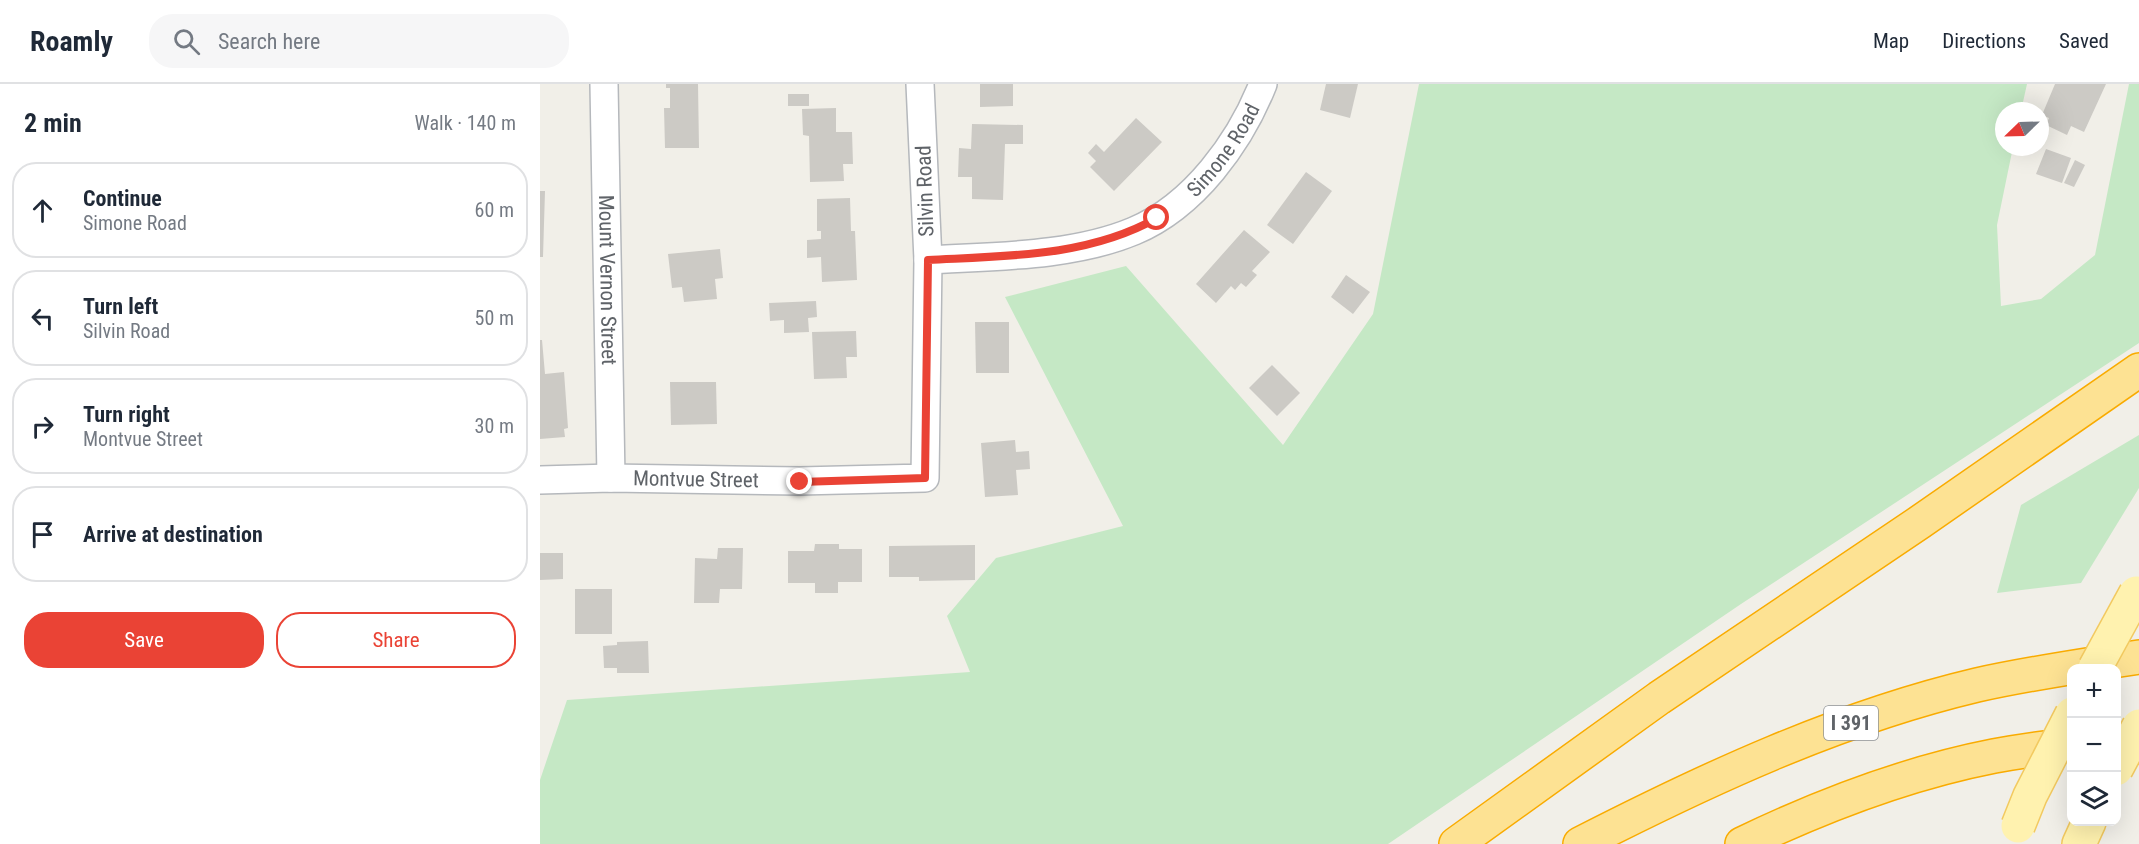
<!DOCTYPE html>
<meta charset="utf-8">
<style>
:root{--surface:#fff;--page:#f6f6f7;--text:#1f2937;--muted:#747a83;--line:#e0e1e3;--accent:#ea4335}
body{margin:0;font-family:"Roboto Condensed",sans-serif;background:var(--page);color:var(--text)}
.controls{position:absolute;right:18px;bottom:18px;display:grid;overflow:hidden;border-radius:12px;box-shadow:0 6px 24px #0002}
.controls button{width:54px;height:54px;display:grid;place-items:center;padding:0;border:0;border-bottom:2px solid var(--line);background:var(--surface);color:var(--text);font:30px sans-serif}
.compass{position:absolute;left:1455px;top:18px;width:54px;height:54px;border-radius:50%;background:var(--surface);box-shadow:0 6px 24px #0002;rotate:247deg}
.stop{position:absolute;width:18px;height:18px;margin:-14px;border:4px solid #ea4335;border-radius:50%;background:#fff}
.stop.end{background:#ea4335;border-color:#fff;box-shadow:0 2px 6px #0008}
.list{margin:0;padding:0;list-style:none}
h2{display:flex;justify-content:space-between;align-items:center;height:78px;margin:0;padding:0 24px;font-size:26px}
h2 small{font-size:20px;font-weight:400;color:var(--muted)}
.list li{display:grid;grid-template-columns:39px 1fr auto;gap:18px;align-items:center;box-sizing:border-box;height:96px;margin:0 12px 12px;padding:0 12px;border:2px solid var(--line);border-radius:24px}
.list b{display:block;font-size:22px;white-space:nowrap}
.list p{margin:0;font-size:20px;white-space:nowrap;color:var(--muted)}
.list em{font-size:20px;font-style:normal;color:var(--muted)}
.actions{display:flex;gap:12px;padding:18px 24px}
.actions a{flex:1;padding:14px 0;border:2px solid var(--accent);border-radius:24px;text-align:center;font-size:21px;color:var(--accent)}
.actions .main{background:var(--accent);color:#fff}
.icon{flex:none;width:33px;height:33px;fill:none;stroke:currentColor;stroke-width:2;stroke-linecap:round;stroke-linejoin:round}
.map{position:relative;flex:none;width:1599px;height:760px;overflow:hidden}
header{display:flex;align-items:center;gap:36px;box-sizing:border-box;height:84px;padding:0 30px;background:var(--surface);border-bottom:2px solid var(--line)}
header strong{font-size:28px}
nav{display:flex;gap:33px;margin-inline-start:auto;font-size:21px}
.search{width:420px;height:54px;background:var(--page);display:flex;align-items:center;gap:15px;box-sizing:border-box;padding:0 21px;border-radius:24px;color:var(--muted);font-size:22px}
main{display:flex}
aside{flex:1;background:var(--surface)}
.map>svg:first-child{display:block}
.green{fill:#c5e8c5}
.building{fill:#cccac5}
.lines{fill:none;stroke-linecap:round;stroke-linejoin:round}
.minor-casing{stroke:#b5b8bc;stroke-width:30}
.major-casing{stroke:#f2c960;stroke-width:36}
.highway-casing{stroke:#f9ab00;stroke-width:36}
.minor{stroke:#fff;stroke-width:27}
.major{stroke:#fff2af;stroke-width:33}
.highway{stroke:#fde293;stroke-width:33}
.major-bridge-casing{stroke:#f2c960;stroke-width:36;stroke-linecap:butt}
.major-bridge{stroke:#fff2af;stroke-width:33}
.route{stroke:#ea4335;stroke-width:8}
.labels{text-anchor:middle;stroke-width:5;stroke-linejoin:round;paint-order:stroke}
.shield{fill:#fff;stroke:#8f9295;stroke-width:1.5}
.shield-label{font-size:20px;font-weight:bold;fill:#5f6368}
.street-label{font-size:21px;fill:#5f6368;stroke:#fff}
</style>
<header>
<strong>Roamly</strong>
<div class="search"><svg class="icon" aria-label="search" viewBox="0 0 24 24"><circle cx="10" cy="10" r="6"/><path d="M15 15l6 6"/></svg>Search here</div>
<nav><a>Map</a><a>Directions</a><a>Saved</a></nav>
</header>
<main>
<aside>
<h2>2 min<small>Walk · 140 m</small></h2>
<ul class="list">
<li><svg class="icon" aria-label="ahead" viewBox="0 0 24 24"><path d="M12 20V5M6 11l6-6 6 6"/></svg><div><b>Continue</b><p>Simone Road</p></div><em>60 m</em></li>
<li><svg class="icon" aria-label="left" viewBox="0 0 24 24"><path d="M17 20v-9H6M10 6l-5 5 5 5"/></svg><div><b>Turn left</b><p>Silvin Road</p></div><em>50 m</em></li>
<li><svg class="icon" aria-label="right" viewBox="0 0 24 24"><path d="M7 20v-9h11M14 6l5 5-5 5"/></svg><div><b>Turn right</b><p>Montvue Street</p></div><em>30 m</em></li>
<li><svg class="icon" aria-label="arrive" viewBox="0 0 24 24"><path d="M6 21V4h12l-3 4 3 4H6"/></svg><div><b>Arrive at destination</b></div></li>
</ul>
<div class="actions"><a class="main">Save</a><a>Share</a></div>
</aside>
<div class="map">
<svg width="1599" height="760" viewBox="0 0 1599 760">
<rect width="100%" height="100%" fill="#f1efe8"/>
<g class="green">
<polygon points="879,0 1487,0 1481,27 1464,27 1464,63 1473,63 1457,141 1461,222 1501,215 1555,171 1589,0 1599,0 1599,259 1201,520 848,760 0,760 0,696 27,616 430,588 407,532 456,474 583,442 465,213 586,182 743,361 833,230"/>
<polygon points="1599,351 1599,404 1541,499 1457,509 1481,421"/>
</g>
<g class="building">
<polygon points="126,0 158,0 159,64 125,64 124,24 130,24 130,4 126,4"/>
<polygon points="440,0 473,0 473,22 440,23"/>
<polygon points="786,0 818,0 810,34 780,26"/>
<polygon points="1515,0 1566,0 1544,48 1531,42 1527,51 1506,41 1509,34 1502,31"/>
<rect x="248" y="10" width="21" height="12"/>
<polygon points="296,24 296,48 312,48 313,80 303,80 304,97 270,98 269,52 263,51 262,25"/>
<polygon points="596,34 622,58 574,107 550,83 556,77 548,69 556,60 564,68"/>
<polygon points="432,40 483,41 483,60 465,60 463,116 432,115 432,93 418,93 419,64 431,65"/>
<polygon points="1506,65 1531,74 1522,99 1496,90"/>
<polygon points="1535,76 1545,81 1534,103 1524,99"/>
<polygon points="766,88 792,107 753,160 727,141"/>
<polygon points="0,107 5,107 3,173 0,173"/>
<polygon points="310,114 311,147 315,147 317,196 282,198 281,173 267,174 267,156 281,155 281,147 277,147 277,115"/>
<polygon points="704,146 730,168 712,187 717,191 706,203 701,199 695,206 691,202 676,219 656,200"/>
<polygon points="180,165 183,194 175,195 177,215 144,218 142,203 132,204 128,170"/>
<polygon points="806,191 830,208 813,230 791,213"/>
<polygon points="276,217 277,233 268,234 269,248 244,249 244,236 230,237 229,219"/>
<polygon points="435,238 469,238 469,289 436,289"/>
<polygon points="316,247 317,273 306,273 307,294 274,295 272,248"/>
<polygon points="0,256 2,256 5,290 24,288 28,344 24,345 25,353 0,355"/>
<polygon points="732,281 760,309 737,332 709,304"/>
<polygon points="130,298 176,298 177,340 131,341"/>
<polygon points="475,356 476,368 489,367 490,385 476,386 478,411 445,413 441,359"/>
<polygon points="275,460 299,460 299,465 322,465 322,498 298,498 298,509 275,509 275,499 248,499 248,467 274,467"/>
<polygon points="435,461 435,496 379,497 379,493 349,493 349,462"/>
<polygon points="178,464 203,464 202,505 180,505 179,519 154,519 155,474 177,475"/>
<polygon points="0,469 23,469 23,495 0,496"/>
<rect x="35" y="505" width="37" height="45"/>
<polygon points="108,557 109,589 77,589 77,584 64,584 63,562 77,561 77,558"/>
</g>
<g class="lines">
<defs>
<g id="minor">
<path id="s1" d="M64,0L71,394"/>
<path id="s2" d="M388,176C454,172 532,173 594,147C654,122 700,58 723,0"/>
<path id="s3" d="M0,396L71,394L260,397L385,394L388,176L380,0"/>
</g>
<polyline id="major" points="1539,760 1549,738"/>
<g id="highway">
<polyline points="916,760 1119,614 1380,438 1599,286"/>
<path d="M1040,760C1167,695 1298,634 1437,601C1491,589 1545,581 1599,573"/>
<path d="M1202,760C1281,722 1367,689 1454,672C1480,667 1506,664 1532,660"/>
</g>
</defs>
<use href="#minor" class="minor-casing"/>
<use href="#major" class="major-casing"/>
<use href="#highway" class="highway-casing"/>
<use href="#minor" class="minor"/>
<use href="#major" class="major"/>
<use href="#highway" class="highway"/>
<defs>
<g id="major-bridge">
<polyline points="1555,584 1596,509"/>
<polyline points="1576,685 1599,642"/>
<polyline points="1478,742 1490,712 1532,630"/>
</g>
</defs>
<use href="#major-bridge" class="major-bridge-casing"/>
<use href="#major-bridge" class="major-bridge"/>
</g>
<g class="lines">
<path class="route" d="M260,398L385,394L388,176C465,172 548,173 617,134"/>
</g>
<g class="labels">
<rect class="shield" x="1284" y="622" width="54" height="34" rx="4.5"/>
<g class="shield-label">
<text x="1311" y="646">I 391</text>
</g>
<g class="street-label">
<text dy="7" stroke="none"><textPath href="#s2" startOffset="332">Simone Road</textPath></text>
<text transform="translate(385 107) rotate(-92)" y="7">Silvin Road</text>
<text dy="7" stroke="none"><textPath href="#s1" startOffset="196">Mount Vernon Street</textPath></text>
<text dy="7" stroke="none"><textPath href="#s3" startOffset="156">Montvue Street</textPath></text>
</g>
</g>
</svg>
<div class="controls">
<button>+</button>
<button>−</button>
<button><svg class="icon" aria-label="layers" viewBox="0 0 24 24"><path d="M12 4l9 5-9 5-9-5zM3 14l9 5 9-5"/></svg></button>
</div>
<svg class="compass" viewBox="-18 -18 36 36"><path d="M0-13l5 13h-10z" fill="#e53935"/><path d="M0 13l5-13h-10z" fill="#747a83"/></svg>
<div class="stop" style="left:617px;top:134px"></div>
<div class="stop end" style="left:260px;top:398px"></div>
</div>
</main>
